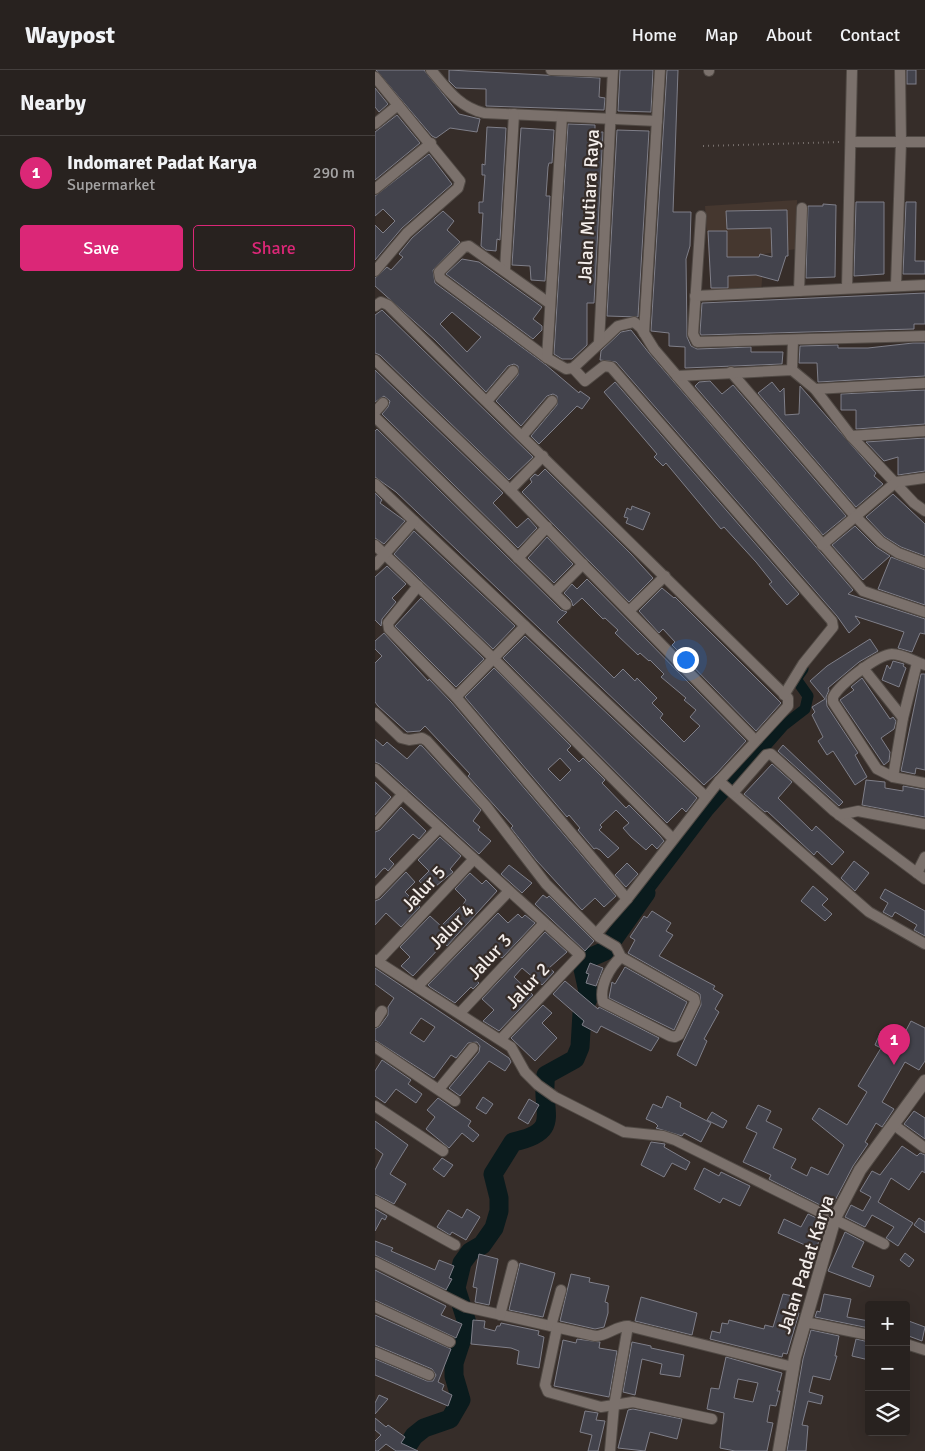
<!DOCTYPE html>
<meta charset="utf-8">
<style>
:root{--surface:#28221f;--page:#302a28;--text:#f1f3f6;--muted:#a5a4a4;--line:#443f3d;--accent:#db2777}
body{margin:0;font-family:Signika,sans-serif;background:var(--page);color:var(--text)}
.controls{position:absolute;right:15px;bottom:15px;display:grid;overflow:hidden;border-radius:5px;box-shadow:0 5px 20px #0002}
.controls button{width:45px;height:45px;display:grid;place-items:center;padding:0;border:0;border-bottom:1px solid var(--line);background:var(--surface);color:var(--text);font:25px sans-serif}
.you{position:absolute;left:310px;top:589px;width:18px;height:18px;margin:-12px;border:4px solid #fff;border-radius:50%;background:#1a73e8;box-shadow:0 0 0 8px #1a73e833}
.badge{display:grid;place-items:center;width:32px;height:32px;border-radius:50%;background:var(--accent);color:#fff;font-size:16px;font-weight:700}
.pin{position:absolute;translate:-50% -41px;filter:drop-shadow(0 1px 2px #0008)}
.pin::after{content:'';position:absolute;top:26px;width:18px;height:15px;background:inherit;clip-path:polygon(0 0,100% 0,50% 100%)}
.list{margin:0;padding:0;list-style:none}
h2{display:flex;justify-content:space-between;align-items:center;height:65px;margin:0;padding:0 20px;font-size:21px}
h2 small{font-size:16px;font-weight:400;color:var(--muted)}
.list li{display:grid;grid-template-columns:32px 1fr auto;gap:15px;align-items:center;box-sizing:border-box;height:75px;padding:0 20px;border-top:1px solid var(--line)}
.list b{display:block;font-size:19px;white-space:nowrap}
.list p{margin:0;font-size:16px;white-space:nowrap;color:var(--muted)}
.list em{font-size:16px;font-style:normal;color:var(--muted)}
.actions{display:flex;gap:10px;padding:15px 20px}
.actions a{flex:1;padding:11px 0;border:1px solid var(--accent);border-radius:5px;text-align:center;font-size:18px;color:var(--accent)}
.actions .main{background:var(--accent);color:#fff}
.icon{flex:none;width:28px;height:28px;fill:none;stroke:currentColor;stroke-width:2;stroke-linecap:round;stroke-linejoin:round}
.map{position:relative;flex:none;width:550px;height:1381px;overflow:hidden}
header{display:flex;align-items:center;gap:30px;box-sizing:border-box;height:70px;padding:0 25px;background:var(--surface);border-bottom:1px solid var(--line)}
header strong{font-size:24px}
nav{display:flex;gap:28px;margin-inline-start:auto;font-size:18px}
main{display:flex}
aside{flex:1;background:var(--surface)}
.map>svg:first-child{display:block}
.built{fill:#45372f}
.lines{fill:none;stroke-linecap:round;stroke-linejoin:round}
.canal{stroke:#0a1b1d;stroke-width:11}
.river{stroke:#0a1b1d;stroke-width:19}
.building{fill:#43434c;stroke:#7f7f89;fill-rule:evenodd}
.minor-casing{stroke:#514a45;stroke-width:12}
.tertiary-casing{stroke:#514a45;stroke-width:14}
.path{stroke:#766e6b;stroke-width:2;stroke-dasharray:1 4;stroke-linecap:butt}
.minor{stroke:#7b716c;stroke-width:10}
.tertiary{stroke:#7b716c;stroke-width:12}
.labels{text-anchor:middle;stroke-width:4.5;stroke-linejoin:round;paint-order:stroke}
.street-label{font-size:19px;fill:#f4eeeb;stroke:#362d29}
</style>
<header>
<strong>Waypost</strong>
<nav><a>Home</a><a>Map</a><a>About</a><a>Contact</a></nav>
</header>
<main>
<aside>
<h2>Nearby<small></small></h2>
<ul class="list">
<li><span class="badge">1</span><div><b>Indomaret Padat Karya</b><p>Supermarket</p></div><em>290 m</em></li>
</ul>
<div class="actions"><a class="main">Save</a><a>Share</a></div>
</aside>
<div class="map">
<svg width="550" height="1381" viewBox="0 0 550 1381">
<rect width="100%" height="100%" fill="#362d29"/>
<polygon class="built" points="422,130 421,179 389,184 386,223 336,224 330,136"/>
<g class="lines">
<polyline class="canal" points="271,823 334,740 408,656 430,639 433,626 421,609 428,599"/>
<path class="river" d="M29,1381L39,1366L49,1358L75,1349L86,1330L79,1306V1293L92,1253L81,1218L87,1193L95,1182L107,1175L119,1158L124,1141V1128L118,1104L138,1072C190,1061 164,1041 171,1005L200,989L205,977L207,943L214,926L208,899L212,889L230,881L271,823"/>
</g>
<g class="building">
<polygon points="1,0 49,0 84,44 105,49 102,62 75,58 61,68 57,66"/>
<polygon points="74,0 225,8 224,27 230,28 229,40 111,36 111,19 81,18 74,11"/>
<polygon points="245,0 278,0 276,42 243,41"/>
<polygon points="292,0 303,0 298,142 316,142 315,176 311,189 312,267 316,276 322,279 376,277 376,282 408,282 407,294 310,298 310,277 294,276 294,263 276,261"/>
<rect x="532" y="0" width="9" height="14"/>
<polygon points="0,18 13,34 4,42 0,37"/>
<polygon points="22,45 45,73 0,110 0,62"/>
<polygon points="193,54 220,55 220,62 228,62 219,233 212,233 212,275 197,289 187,289 179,284"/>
<polygon points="112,57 131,58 125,170 122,169 121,181 111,180 106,176 108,143 104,143 104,132 108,132 110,105 107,105 107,94 110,95"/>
<polygon points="146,58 179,60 177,93 174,93 173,97 171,126 175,126 170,211 156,210 155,196 137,195"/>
<polygon points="242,60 274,61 263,247 232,246"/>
<polygon points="54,84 77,114 27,158 0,190 0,155 8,163 20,151 8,139 0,146 0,126"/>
<polygon points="481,132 509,132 509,204 479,206"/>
<polygon points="531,132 541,132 540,191 550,191 550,204 528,204"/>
<polygon points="448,134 461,135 460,207 431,208 433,136 448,136"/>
<polygon points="412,140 413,186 411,186 403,211 381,205 353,206 353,218 336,218 333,161 352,161 352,187 384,187 385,184 397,187 396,158 352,159 351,141"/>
<path d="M68,141L79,151L72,160L85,172L58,200L60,213L171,295L204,323L205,321L215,328L207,339L202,336L164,374L156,366L182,335V326L178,324L172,326L146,356L121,331L143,305V296L139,294L133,296L111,322L60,270L0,216V208L12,197L16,200L28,187L24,184L37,168ZM77,242L106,267L92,282L65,254Z"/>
<polygon points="87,189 104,192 167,237 158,249 167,256 167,260 158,269 71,204"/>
<polygon points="550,223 550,254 539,254 539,259 326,265 325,263 327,233"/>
<polygon points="7,240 158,387 134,410 5,285 0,283 0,245"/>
<polygon points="256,260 274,283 478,520 473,524 550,549 550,564 545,563 537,582 523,578 529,562 480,546 485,553 474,563 462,546 241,292 225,290 226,281 246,262"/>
<polygon points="538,273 550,273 550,306 443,312 442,293 424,293 425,276 463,275 463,278 493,278"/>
<polygon points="0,300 128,423 118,433 142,458 153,448 162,458 143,478 7,344 13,337 15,331 9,326 0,332"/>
<polygon points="335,311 347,324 358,315 471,446 448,465 320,316 324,312"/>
<polygon points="240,312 424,524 412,535 394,514 397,512 381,492 349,457 346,459 291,393 288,396 279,387 282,384 229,322"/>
<polygon points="397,312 405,322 409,318 410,345 424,344 425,316 501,403 499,406 508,414 481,437 383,323"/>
<polygon points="550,320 550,354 481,359 481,340 466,340 466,324"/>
<polygon points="2,359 186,540 192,542 182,552 239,608 248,599 260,611 262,608 282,628 277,633 288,644 285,648 309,672 325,656 315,647 321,640 309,630 311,628 286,607 289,604 275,590 274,591 265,583 263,585 240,563 243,560 230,548 228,549 207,528 198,536 196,530 189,523 197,514 202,519 212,509 371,671 341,704 329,715 21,422 0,407 0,361"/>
<polygon points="550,368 550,401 523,405 523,387 509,391 491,372"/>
<polygon points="170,399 256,484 278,508 254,532 147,422 157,412 155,409 160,404 163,406"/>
<polygon points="0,423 7,430 5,433 30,451 9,474 0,468"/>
<polygon points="518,424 550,454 550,486 526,477 510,467 491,447"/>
<polygon points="257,436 275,443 268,460 251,453 253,448 249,447 252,438 256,440"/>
<polygon points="480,456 501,477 515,486 488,510 457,475"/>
<polygon points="39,461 140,556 118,579 19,484"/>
<polygon points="172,467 198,494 179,513 153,488"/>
<polygon points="516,487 550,500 550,535 503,519"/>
<polygon points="12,496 31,514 17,528 21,532 7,549 6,556 0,550 0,507"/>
<polygon points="287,518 299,528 300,527 406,633 381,661 297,575 300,572 288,559 284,563 264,541"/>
<polygon points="46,528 109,589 81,617 20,556"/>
<polygon points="9,563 53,611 54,609 76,632 241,826 229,837 220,828 207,840 162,791 136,758 138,756 93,706 95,704 50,656 45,661 32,662 3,636 0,632 0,593 7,586 0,579 0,571"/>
<polygon points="150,566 322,728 311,742 307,738 292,753 128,588"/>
<polygon points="495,569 503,581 484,592 453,618 454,620 451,627 452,636 483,683 480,685 492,707 480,715 458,681 452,685 443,671 448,667 437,645 440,642 437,637 450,629 435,611 452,596"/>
<polygon points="518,591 529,594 528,596 531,598 524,617 507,610 512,595 515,599"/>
<path d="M119,598L196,676L192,680L204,692L208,688L230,710L227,713L251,738L254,735L285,766L289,771L282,779L277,774L271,780L256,767L248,758L254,753L241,740L225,755L227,757L224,760L244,778L233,788L225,780L221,778L219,779L203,760L205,758L194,745L192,747L90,627ZM185,688L196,700L185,711L173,699Z"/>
<polygon points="546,604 550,604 550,700 541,698 540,704 526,701"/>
<polygon points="487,608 515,649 518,647 521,651 519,659 506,668 515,682 514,691 509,695 465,630 479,620 476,617"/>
<polygon points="0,669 8,676 12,672 32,689 45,675 47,676 106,740 98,751 105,757 103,760 116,771 104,784 5,694 0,692"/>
<polygon points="408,675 468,732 464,736 403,681"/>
<polygon points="397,694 417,712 403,728 437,761 441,756 469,782 457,795 442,781 439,785 392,741 390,742 369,724"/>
<polygon points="491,710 510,712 510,718 528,721 528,716 550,720 550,747 487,735"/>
<polygon points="0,712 16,727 0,745"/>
<polygon points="26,737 51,761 44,769 38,764 14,789 19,794 13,801 10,798 8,799 0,808 0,762 5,760"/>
<polygon points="65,767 86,786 75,799 78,802 55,821 44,811 54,801 43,790"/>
<polygon points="479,791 494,803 480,821 466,808"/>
<polygon points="252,793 263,804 251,817 240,805"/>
<polygon points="134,795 157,813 147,823 126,804"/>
<polygon points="31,802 40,812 30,822 45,837 26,857 11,843 0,855 0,831 5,829"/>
<polygon points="95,803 107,814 111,810 122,821 72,876 69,873 38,906 26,896 35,887 25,877 55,846 66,856 89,833 91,830 80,819"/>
<polygon points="438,816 453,829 447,835 457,844 450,851 426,831"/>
<polygon points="510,819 550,841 550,866 539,860 542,855 520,842 517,847 508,842 513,833 505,828"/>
<polygon points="168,825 172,828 174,826 219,871 210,881 160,834"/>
<polygon points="277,841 296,853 291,861 298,865 284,886 340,916 338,919 348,925 340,939 344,942 329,969 332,971 321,996 302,985 326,935 325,924 253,883 260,870 255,867 269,846 272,848"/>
<polygon points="123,843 133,853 143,844 147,848 150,845 160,853 127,888 124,886 100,909 104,913 98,919 96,917 80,933 55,917 53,915"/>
<polygon points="170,862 192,882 174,898 179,902 167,915 147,898 139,907 158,925 124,961 108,951 119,940 107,929"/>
<polygon points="215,893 228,898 221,916 211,913 214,904 211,903"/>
<polygon points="250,897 312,932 299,960 234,928 237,912 240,914"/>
<path d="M0,898L134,988L136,992L130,1001L114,991L85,1026L74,1018L104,982L105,976L102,972L93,973L81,988L76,985L59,1008L0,970V959L5,956L13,945V937L19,928L0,914ZM46,948L60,957L49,972L35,963Z"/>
<polygon points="190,911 223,939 224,937 284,968 276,981 226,956 222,963 207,955 209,951 178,924"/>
<polygon points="168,935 177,943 167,953 182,968 160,991 136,968"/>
<polygon points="536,951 550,958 550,991 544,1000 530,992 507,1032 519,1039 507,1057 501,1053 490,1072 493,1074 478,1096 455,1140 394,1109 396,1105 368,1092 382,1063 371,1058 383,1035 396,1041 391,1051 407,1059 398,1078 421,1089 416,1098 432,1106 436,1097 453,1105 469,1075 437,1049 444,1038 472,1055 492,1022 483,1016 506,978 500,975 506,961 526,970"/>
<polygon points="7,990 36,1010 33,1014 47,1024 41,1033 21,1019 10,1033 0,1026 0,1001"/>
<polygon points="292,1026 306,1033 305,1037 336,1053 326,1072 309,1063 307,1066 281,1058 283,1056 280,1053 271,1049 278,1034 287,1038"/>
<polygon points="108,1027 118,1034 111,1044 101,1038"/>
<polygon points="63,1028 96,1051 93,1056 104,1065 98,1072 87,1063 74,1078 51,1059 60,1047 52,1040"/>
<polygon points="154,1029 164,1035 153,1054 143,1048"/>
<polygon points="539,1041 550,1048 550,1069 529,1054"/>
<polygon points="337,1042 352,1051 348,1058 332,1050"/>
<polygon points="0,1051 33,1075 15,1104 31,1114 19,1134 0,1124 0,1100 8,1084 0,1078"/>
<polygon points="276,1072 290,1074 289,1077 315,1092 311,1100 297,1093 289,1107 266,1095"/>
<polygon points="527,1076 542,1086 545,1083 550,1085 550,1103 547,1101 534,1120 516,1108 503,1132 538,1153 523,1176 511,1168 519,1157 497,1145 490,1157 470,1147 476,1135 488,1141 496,1127 485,1121 497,1101 505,1105"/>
<polygon points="67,1088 78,1095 69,1107 58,1099"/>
<polygon points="329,1098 344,1106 346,1102 375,1116 365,1136 348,1128 345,1133 319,1119"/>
<polygon points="0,1139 12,1146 10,1150 7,1148 0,1161"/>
<polygon points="92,1139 105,1147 91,1170 77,1162 75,1165 62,1157 73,1140 87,1148"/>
<polygon points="433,1144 450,1152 441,1180 403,1163 409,1149 426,1157"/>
<polygon points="544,1148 550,1152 550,1163 539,1155"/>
<polygon points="470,1162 489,1172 477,1197 499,1206 495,1217 453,1201"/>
<polygon points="0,1171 18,1178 16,1181 60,1200 64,1190 79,1196 74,1208 77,1209 71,1220 0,1185"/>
<polygon points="530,1183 539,1190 534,1197 525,1190"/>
<polygon points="104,1184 123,1189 114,1235 100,1232 102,1218 98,1217"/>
<polygon points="145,1193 180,1203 168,1247 134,1240"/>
<polygon points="0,1200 71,1236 66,1245 87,1254 81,1268 0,1230"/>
<polygon points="196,1204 215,1208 214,1212 234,1216 230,1232 233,1233 233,1243 229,1257 220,1259 185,1251"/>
<polygon points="408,1224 418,1226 415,1242 424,1243 412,1284 408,1283 407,1287 335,1269 337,1261 345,1263 347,1253 353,1254 354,1250 389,1259 390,1255 398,1257"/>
<polygon points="449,1224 476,1229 472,1247 494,1251 494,1258 440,1247 442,1241 445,1242"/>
<polygon points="266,1227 322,1243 317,1265 260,1251"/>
<polygon points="0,1245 76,1279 63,1312 69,1315 67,1320 77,1325 73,1336 0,1305 0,1289 52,1311 58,1311 61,1305 57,1299 0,1275"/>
<polygon points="98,1250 110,1251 109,1258 120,1261 122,1256 125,1256 126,1253 164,1261 163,1265 169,1267 164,1298 142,1294 144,1281 136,1278 96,1274"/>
<polygon points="531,1250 550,1257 547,1271 531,1265"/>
<polygon points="436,1260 464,1266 460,1286 462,1286 455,1310 438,1306 434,1322 448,1326 446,1334 433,1331 427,1355 433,1356 431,1381 412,1381 428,1289"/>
<polygon points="202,1269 225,1272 224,1278 242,1281 234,1327 179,1316 188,1270 201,1273"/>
<polygon points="481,1269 494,1272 494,1290 477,1286"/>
<polygon points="257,1272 276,1276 276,1278 309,1285 305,1307 285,1304 287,1294 267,1289 260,1325 248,1322"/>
<path d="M351,1287L407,1303L402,1321H405L401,1336L395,1335L392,1352L398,1353L392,1381H360L345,1378L349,1343L332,1339L336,1318L344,1319ZM363,1309L383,1313L378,1332L359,1328Z"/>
<polygon points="4,1325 13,1329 0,1344 0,1333"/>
<polygon points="258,1339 307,1349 302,1369 275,1362 270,1381 243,1378 253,1340"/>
<polygon points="210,1341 223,1343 221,1350 230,1351 223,1381 213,1381 217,1365 205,1362"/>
<polygon points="0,1348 11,1357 13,1355 30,1367 26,1373 43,1381 21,1381 11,1374 3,1381 0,1381 0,1371 6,1365 0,1360"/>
</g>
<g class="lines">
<defs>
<g id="minor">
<path d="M56,0C72,19 84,37 109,43L282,51"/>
<polyline points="176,0 237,2"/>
<polyline points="334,1 334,0"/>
<polyline points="0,7 85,111 83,118 32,163 0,201"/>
<polyline points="0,54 23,35"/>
<polyline points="477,72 550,72"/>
<polyline points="0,119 56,73"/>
<polyline points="326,146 318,264 322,272 550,266"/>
<polyline points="130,200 139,44"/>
<polyline points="521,215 526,72 525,0"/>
<polyline points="472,218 477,0"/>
<polyline points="424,221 427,138"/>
<polyline points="320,226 550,215"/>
<polyline points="174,233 94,176 89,177 64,202 65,208 172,288 191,299 198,298 243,256 259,252 266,258 279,279 302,306 488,521 550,542"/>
<polyline points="0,236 6,232 13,235 413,628 413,636 344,711 252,829 222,863"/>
<polyline points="269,263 285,0"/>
<polyline points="224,273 238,0"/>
<polyline points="172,288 187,47"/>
<polyline points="0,290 135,420 380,670"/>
<polyline points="198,298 210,311 229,296 236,297 457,551 458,557 428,594 409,625"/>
<polyline points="417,300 418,270"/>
<polyline points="356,302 480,446 506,472 523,483 550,493"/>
<polyline points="302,306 417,300 440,319 476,366 539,433 550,441"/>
<polyline points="440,319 550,313"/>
<polyline points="112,331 138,301"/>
<polyline points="0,342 8,333"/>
<polyline points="0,347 191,535"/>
<polyline points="147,366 177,331"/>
<polyline points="476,366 550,361"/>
<polyline points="0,414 331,727"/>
<polyline points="135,420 168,386"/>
<polyline points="0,475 119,589 298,769"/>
<polyline points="447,475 521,412 550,408"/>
<polyline points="143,488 172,457"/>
<polyline points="0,495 39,451"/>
<polyline points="43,516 13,553 14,559 81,627 252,829"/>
<polyline points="179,523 208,494"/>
<polyline points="254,541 290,506"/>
<path d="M550,595C540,592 528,584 517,584C502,585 465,614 458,627V632L502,699L518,707L550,713"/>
<polyline points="488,598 528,648"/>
<polyline points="81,627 150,556"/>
<path d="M0,643L26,668L34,670L47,668L52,671L111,736L171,814L224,867L241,877L246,887L319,928L320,932L304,965L300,967L295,966L228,932C224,916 235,897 246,887"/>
<polyline points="0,699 205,885 126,969"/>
<polyline points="518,707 528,648 542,593"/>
<polyline points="344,711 494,842 550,874"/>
<polyline points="358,723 391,685 396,684 459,741 550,809"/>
<polyline points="464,745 483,741 550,754"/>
<polyline points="0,755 28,724"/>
<polyline points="542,803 550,787"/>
<polyline points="0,824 64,758"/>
<polyline points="0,890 136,977 150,1002 163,1015 180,1027 249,1062 288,1066 300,1070 509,1174"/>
<polyline points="3,891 98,790"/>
<polyline points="43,916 134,821"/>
<polyline points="85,943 169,853"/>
<polyline points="0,952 7,941"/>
<polyline points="0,977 80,1031"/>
<polyline points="64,1019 98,978"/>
<polyline points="0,1036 68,1081"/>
<polyline points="519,1055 550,1078"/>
<polyline points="0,1131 80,1175"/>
<path d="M0,1192L91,1237L220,1266C233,1266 240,1256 253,1256L418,1297"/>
<polyline points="0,1237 75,1272"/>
<polyline points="125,1245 138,1195"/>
<polyline points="430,1252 494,1265"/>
<polyline points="176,1256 186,1220"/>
<polyline points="182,1258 170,1315 173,1322 226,1337 258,1332 337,1349"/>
<polyline points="531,1274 550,1280"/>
<polyline points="0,1282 54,1305"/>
<polyline points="235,1381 239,1336 253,1256"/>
</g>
<polyline id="tertiary" points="404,1381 420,1287 460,1148 485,1100 550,1011"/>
</defs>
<use href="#minor" class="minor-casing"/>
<use href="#tertiary" class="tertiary-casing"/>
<polyline class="path" points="328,76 466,72"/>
<use href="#minor" class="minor"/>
<use href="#tertiary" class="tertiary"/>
</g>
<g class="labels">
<g class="street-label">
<text transform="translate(213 136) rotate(-87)" y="7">Jalan Mutiara Raya</text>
<text transform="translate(48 818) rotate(-47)" y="7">Jalur 5</text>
<text transform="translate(76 856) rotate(-46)" y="7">Jalur 4</text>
<text transform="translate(114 886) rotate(-47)" y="7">Jalur 3</text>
<text transform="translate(152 915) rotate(-47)" y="7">Jalur 2</text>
<text transform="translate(430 1194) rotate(-72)" y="7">Jalan Padat Karya</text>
</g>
</g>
</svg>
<div class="controls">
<button>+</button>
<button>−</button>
<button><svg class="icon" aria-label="layers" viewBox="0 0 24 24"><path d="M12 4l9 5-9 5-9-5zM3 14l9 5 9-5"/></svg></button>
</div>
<div class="you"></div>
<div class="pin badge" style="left:519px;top:995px">1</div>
</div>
</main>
